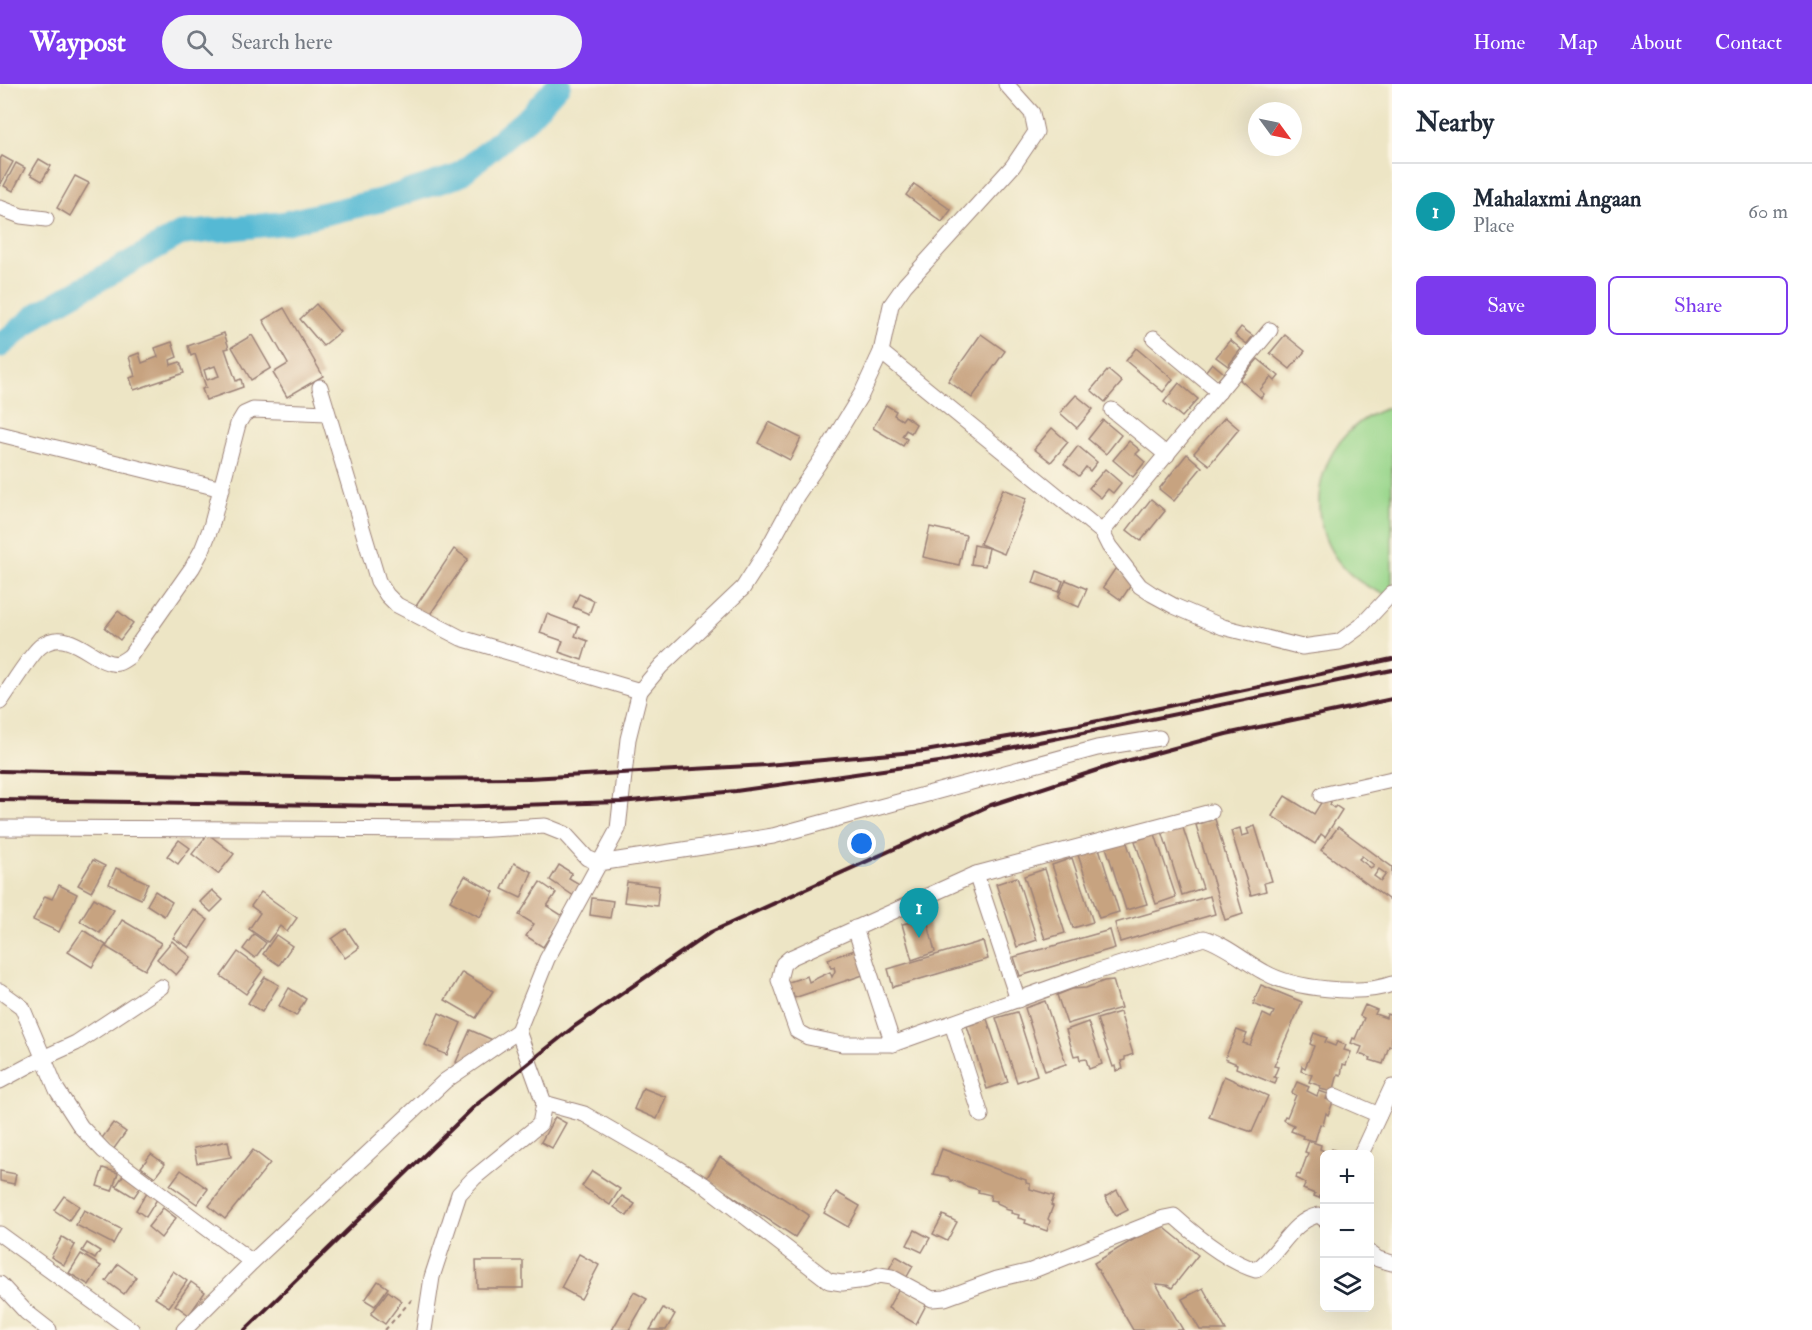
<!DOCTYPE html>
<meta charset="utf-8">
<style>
:root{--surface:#fff;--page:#f2f2f3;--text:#1f2937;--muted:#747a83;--line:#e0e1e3;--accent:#7c3aed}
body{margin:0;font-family:"IM FELL Double Pica",serif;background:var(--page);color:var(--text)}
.controls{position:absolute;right:18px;bottom:18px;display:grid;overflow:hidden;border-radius:9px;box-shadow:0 6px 24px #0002}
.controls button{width:54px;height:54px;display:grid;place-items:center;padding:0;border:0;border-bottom:2px solid var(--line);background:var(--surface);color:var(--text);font:30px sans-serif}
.compass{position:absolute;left:1248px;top:18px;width:54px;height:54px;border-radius:50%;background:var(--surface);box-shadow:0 6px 24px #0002;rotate:123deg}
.you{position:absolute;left:862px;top:760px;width:21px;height:21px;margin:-15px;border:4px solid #fff;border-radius:50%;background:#1a73e8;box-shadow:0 0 0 9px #1a73e833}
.badge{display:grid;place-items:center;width:39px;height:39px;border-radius:50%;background:var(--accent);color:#fff;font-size:20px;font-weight:700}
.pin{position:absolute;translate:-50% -50px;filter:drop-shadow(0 2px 3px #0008)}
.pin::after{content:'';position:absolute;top:32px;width:21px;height:18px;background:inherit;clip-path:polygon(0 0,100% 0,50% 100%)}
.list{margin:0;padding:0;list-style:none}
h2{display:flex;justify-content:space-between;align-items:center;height:78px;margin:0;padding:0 24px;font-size:26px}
h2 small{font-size:20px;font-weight:400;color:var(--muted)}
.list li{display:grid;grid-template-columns:39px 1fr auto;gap:18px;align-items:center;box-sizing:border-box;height:96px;padding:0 24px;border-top:2px solid var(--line)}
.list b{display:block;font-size:22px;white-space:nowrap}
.list p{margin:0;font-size:20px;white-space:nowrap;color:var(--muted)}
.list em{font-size:20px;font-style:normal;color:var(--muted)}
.actions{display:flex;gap:12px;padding:18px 24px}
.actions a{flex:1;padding:14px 0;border:2px solid var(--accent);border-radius:9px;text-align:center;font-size:21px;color:var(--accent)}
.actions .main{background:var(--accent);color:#fff}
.icon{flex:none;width:33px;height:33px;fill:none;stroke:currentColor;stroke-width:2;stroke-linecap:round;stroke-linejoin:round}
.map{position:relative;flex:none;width:1392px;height:1246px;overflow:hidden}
header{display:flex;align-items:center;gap:36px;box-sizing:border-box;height:84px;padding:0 30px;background:var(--accent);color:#fff}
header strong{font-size:28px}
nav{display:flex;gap:33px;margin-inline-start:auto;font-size:21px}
.search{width:420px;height:54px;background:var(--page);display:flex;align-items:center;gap:15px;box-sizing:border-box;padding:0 21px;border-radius:33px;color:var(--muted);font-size:22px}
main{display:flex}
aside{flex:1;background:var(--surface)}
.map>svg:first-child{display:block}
.green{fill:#98d68b;stroke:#717a5b;stroke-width:1.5}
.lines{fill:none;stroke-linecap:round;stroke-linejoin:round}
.river{stroke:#55b9d4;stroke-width:24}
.building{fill:#c7a380;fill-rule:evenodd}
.minor-casing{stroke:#9c8278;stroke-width:17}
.path{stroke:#9c8278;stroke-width:2;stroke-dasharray:4.5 4.5;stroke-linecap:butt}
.minor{stroke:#fff;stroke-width:15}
.rail{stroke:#4a1f2b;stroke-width:4}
</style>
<header>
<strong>Waypost</strong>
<div class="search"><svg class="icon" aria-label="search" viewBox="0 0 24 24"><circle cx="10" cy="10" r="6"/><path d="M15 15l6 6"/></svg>Search here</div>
<nav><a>Home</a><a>Map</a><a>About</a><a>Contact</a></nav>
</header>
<main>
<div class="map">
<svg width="1392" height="1246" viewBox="0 0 1392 1246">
<rect width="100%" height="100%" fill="#fcf5e5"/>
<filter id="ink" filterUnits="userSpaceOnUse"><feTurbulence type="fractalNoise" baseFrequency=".0167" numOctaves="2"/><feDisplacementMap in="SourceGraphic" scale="12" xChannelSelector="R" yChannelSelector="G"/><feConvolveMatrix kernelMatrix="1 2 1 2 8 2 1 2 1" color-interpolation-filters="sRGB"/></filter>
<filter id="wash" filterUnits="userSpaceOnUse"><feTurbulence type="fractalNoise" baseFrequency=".008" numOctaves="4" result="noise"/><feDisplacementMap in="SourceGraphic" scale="24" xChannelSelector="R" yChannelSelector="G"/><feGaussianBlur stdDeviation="1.35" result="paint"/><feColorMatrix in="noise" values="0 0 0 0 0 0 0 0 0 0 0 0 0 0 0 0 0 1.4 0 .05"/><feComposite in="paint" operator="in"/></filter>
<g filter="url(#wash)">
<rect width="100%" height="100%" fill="#ede5c5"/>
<path class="green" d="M1392,323V513C1374,507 1358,499 1345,485C1294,432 1322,341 1392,323Z"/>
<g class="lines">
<polyline class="river" points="0,262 38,230 180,150 284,139 382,116 458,92 529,33 559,0"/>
</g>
<g id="blocks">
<g class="building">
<polygon points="2,72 13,78 0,101 0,75"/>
<polygon points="39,75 51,82 42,97 30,90"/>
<polygon points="16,79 25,84 13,107 4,102"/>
<polygon points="75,92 89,99 70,132 57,124"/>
<polygon points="914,100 951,126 942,138 906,111"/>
<polygon points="316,220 340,248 323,262 300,235"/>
<polygon points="284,224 323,292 287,313 273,289 288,280 263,236"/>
<polygon points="1241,243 1253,252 1247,260 1235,251"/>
<path d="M224,249L229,264L225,265L236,297L241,295L243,303L206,316L202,305L206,303L195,270L191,272L188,262ZM215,282L219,292L207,296L204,286Z"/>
<polygon points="981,250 1005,267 972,314 948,297"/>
<polygon points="252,251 271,284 251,296 232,263"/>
<polygon points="1285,251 1305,267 1290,285 1270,269"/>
<polygon points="1230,256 1241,265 1228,282 1216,273"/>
<polygon points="172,258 177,273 170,276 171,281 180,278 184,289 134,306 130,294 135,292 129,273 139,269 142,279 158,273 155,264"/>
<polygon points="1136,264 1173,295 1163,308 1126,277"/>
<polygon points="1258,275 1279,292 1275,297 1271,293 1260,306 1264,310 1261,314 1240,296"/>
<polygon points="1212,279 1224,289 1217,297 1205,288"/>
<polygon points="1108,286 1122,298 1105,318 1091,306"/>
<polygon points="1179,299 1198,315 1182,333 1164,318"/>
<polygon points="1076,311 1093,325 1077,344 1060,329"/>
<polygon points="886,321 896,327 894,331 902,336 905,332 916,340 911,349 906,346 902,352 907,355 903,362 873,344"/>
<polygon points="1225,333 1239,345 1209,381 1194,369"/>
<polygon points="1103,336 1121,351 1106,370 1088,355"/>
<polygon points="769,338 801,354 790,376 758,359"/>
<polygon points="1052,344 1068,358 1051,378 1034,365"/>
<polygon points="1129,357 1140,366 1136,370 1145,378 1133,393 1113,376"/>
<polygon points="1078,362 1097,378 1090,387 1086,383 1079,392 1064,380"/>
<polygon points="1187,370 1202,383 1174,417 1159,405"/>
<polygon points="1105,385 1121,399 1113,409 1108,405 1101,414 1089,404"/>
<polygon points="1003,405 1027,414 1004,470 980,460"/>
<polygon points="1151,415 1165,427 1141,457 1127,446"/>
<polygon points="930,443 966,451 959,481 923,473"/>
<polygon points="974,461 989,464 985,482 971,480"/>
<polygon points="454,465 468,475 427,535 414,525"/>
<polygon points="1115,485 1133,498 1121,516 1103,503"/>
<polygon points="1037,487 1063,497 1059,508 1033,499"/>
<polygon points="1066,496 1087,505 1079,523 1058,514"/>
<polygon points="579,510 594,517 589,530 573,523"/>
<polygon points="118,527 133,539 120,556 105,544"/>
<polygon points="547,530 579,542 575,552 588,557 582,576 559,568 563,557 540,549"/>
<polygon points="1285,712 1314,730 1324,714 1331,718 1330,721 1334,724 1336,722 1342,726 1325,753 1321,750 1315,760 1272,732"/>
<polygon points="1215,735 1243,830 1225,836 1196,741"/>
<polygon points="1182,741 1203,804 1182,811 1162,747"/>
<polygon points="1255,742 1272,797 1264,799 1266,807 1251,811 1231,747 1240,744 1242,752 1249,750 1247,745"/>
<path d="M1338,743L1392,783V818L1321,766ZM1362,772L1374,781L1371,784L1359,775ZM1379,785L1386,790L1381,797L1374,792Z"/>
<polygon points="208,750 234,770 218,790 192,770"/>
<polygon points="1155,750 1176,813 1156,820 1135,757"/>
<polygon points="179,756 190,764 178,780 167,772"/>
<polygon points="1126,756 1147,820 1126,826 1106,763"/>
<polygon points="1099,764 1119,828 1099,834 1078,771"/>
<polygon points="1072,774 1093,838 1073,844 1052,781"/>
<polygon points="93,776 105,782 91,808 78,801"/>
<polygon points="514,779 532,788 521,814 502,805"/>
<polygon points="559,781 572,789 569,794 581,801 574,812 550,796"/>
<polygon points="116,784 148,799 141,815 109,800"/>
<polygon points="1045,785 1065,849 1045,855 1024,792"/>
<polygon points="465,792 494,808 480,833 450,817"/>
<polygon points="1017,793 1037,856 1017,863 996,800"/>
<polygon points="540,798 556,809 547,822 563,832 543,863 526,852 534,840 519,831"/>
<polygon points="627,798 659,802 657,822 624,818"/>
<polygon points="59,801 77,810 59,848 33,836 45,812 52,815"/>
<polygon points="212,806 223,816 211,828 200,818"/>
<polygon points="155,807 172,818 164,832 147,821"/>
<polygon points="261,808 297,834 287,848 280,842 268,858 249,845 260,829 251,822"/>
<polygon points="1210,812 1215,830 1120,858 1115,839"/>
<polygon points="94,814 114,826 100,849 80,837"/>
<polygon points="592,814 613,817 610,834 590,831"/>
<polygon points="193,825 208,836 189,864 173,854"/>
<polygon points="927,835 935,868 912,876 902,840"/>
<polygon points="122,836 161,859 145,886 106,863"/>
<polygon points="346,845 359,864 345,874 332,855"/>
<polygon points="83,846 106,861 92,883 68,868"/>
<polygon points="1110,846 1115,864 1020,892 1014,873"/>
<polygon points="254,850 266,859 255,874 243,865"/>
<polygon points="276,851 292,862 279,881 263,870"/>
<polygon points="172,857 191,873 176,891 157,875"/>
<polygon points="983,857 988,875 893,903 888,885"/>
<polygon points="861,864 869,889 794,914 793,909 790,910 786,899 807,892 809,898 830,888 832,893 835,887 834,883 831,884 828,875"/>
<polygon points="238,868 263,886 246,910 221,892"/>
<polygon points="462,888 493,907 476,934 445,916"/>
<polygon points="265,893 279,901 262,928 248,919"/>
<polygon points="1113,896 1121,924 1067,940 1057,911 1072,905 1086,904 1104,897"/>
<polygon points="1261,901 1302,918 1274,982 1278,983 1274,993 1277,994 1275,1000 1236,984 1237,980 1225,975 1237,946 1247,950 1243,959 1250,961 1263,930 1271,934 1274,928 1253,920"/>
<polygon points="289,904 306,915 296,932 279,922"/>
<polygon points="1045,917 1066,980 1045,987 1025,924"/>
<polygon points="1365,921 1377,926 1375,930 1386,934 1387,930 1392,932 1392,962 1389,962 1383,980 1370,976 1371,974 1359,970 1362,963 1351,959 1353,954 1355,955 1364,934 1360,932"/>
<polygon points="1017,928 1037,991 1017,998 996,934"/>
<polygon points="1120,928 1133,970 1125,973 1125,976 1121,977 1123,985 1116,987 1115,982 1113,983 1097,935"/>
<polygon points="439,929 461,939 447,971 425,961"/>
<polygon points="987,935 1008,998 987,1005 967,942"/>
<polygon points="1088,938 1102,980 1089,985 1086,975 1080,976 1079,971 1074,972 1066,946"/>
<polygon points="470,946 495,957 462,980 456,978"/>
<polygon points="1314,949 1327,954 1325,958 1335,962 1337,958 1346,961 1344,966 1351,968 1346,981 1343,980 1341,991 1338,990 1333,1008 1320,1005 1321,1002 1309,998 1312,991 1301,987 1302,982 1305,984 1314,962 1310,960"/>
<polygon points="1224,992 1268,1012 1252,1048 1209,1033"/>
<polygon points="1297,998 1309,1003 1307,1007 1317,1012 1319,1007 1328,1010 1326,1015 1333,1018 1328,1031 1326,1029 1323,1041 1320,1040 1315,1057 1302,1054 1303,1052 1291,1047 1294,1041 1283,1036 1285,1032 1287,1033 1296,1011 1292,1009"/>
<polygon points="643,1004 666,1013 657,1035 634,1025"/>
<polygon points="555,1033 566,1039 552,1064 541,1058"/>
<polygon points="113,1039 126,1048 113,1066 100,1057"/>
<polygon points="228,1057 231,1073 197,1079 194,1064"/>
<polygon points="1309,1057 1321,1061 1320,1065 1330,1070 1332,1065 1340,1069 1340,1070 1324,1070 1324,1114 1320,1112 1319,1114 1314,1112 1315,1110 1303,1105 1306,1099 1296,1094 1297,1090 1300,1091 1308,1069 1305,1068"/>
<polygon points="942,1065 1026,1096 1026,1099 1030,1100 1030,1105 1054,1112 1051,1121 1053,1122 1048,1135 1050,1137 1047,1147 1025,1139 1026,1136 1018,1134 1019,1131 1011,1129 1012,1127 1005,1125 1006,1123 997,1119 997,1117 990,1116 991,1111 978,1108 979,1106 963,1101 962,1100 952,1096 951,1097 948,1093 933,1090"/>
<polygon points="253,1066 270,1079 225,1135 209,1122"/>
<polygon points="151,1070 165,1080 155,1093 141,1083"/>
<polygon points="720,1073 809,1131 795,1153 706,1095"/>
<polygon points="103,1084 118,1089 112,1107 97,1102"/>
<polygon points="181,1086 208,1105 197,1120 170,1101"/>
<polygon points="0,1087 16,1090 14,1100 0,1097"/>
<polygon points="126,1087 144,1098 134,1113 116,1102"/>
<polygon points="592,1087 620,1105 610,1121 582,1102"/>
<polygon points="149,1105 159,1112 146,1133 136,1126"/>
<polygon points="1117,1106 1128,1126 1116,1132 1105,1113"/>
<polygon points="836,1108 860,1122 848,1143 824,1129"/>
<polygon points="64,1112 79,1122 69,1136 54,1126"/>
<polygon points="622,1112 635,1120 627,1132 614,1123"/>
<polygon points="163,1124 176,1134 161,1154 148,1143"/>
<polygon points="84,1126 121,1145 113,1160 76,1141"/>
<polygon points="943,1131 957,1138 947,1157 933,1150"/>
<polygon points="1160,1140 1198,1171 1172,1204 1167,1201 1156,1200 1183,1246 1133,1246 1094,1179"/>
<polygon points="915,1146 930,1154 922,1168 907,1161"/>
<polygon points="62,1153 75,1161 64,1181 51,1173"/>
<polygon points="87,1159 100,1167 95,1175 82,1167"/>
<polygon points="81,1170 101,1182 89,1201 69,1189"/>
<polygon points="579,1170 599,1181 581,1215 561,1204"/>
<polygon points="896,1172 913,1182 905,1196 888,1187"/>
<polygon points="476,1177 523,1177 523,1204 477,1204"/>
<polygon points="118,1180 136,1193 124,1210 106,1197"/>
<polygon points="173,1187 187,1197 169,1223 155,1214"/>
<polygon points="378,1197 388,1204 375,1222 365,1216"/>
<polygon points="191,1198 205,1208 189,1231 175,1221"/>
<polygon points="899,1204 927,1219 916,1240 888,1224"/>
<polygon points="1203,1204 1226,1246 1200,1246 1182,1215"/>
<polygon points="388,1207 402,1217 385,1240 371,1230"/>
<polygon points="634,1208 647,1215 629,1246 612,1246"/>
<polygon points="663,1224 675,1230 666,1246 650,1246"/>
</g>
</g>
</g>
<g filter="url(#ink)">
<use href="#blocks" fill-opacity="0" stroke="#9c8278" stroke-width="1.5"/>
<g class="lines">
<defs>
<g id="minor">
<polyline points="0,124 21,132 46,135"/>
<polyline points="1154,254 1219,308"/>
<polyline points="881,268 1102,448 1109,462 1140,502 1152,510 1174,522 1223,543 1302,563 1339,558 1361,542 1392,509"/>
<polyline points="320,303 378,497 387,511 397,521 461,554 640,607"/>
<polyline points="1112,326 1167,371"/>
<polyline points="0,350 222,405"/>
<polyline points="1102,448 1270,246"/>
<path d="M0,618C9,606 31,569 41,562C71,540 97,584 118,579C122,578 127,574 130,572L192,484L202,466L211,443L238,340L244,330L253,326L327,329"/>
<polyline points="1322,711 1392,695"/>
<path d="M1211,728L976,790L790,874L783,880L779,896L797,947L808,953L842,960H893L1092,889L1204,854C1226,861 1244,877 1264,888C1293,905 1361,912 1392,900"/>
<polyline points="0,744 473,746 545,742 565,750 587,774 599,779 773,752 1097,664 1159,654"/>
<polyline points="976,790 1018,916"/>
<polyline points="855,844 893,960"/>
<polyline points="0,907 22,923 57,1006 81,1043 104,1067 252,1178"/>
<polyline points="952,940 981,1031"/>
<polyline points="0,997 43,974 76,959 161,903"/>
<polyline points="1335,1012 1379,1031"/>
<path d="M544,1019L584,1030L674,1082L703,1100L829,1197L842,1199L866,1196L879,1191L891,1193L932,1215L945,1214L997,1195L1031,1187L1164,1134L1174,1132C1195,1151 1228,1178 1256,1186C1280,1170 1290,1137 1319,1131L1324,1135"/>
<polyline points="1361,1070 1392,1003"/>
<polyline points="0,1150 132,1246"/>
<polyline points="1370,1169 1378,1175 1392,1179"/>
<polyline points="0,1200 26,1228 49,1246"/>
<polyline points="184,1246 252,1178 445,997 518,947"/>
<polyline points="424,1246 432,1193 459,1110 474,1094 540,1040 544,1019 518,947 547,875 618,745 628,655 640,607 661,582 743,504 766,468 797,411 823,373 862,309 881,268 891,221 905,201 1013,82 1036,48 1032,29 1006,0"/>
</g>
</defs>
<use href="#minor" class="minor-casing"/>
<polyline class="path" points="385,1246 414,1213"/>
<use href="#minor" class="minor"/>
<g class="rail">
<polyline points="0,687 393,695 529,694 767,681 925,667 1079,641 1392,575"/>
<polyline points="0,716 450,723 621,718 736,707 946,677 1392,586"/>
<polyline points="245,1246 476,1021 575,942 711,848 991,721 1119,679 1226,650 1392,615"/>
</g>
</g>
</g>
</svg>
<div class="controls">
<button>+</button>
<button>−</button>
<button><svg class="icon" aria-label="layers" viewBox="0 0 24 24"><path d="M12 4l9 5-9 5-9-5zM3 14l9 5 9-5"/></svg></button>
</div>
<svg class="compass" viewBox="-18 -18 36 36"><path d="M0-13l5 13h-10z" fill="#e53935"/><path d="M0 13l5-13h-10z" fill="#747a83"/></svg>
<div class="you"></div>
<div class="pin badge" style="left:919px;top:854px;background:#0f9aa8">1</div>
</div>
<aside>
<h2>Nearby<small></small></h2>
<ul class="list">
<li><span class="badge" style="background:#0f9aa8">1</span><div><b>Mahalaxmi Angaan</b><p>Place</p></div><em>60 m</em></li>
</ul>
<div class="actions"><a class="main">Save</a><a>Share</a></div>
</aside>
</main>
